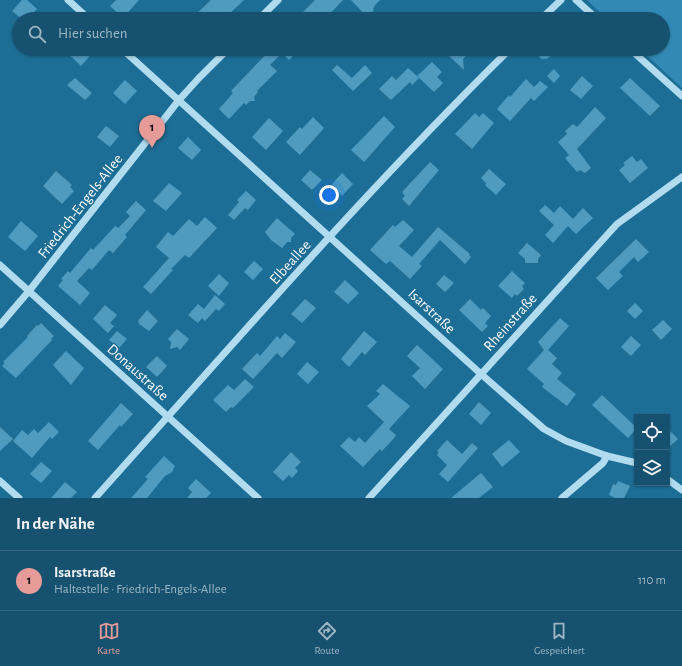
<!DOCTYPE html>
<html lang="de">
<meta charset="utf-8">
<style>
:root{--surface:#165270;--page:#235c78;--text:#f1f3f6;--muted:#9eb6c3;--line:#356983;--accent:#e69b98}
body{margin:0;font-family:"Alegreya Sans",sans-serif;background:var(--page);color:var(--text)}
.controls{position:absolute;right:12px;bottom:12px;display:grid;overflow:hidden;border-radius:0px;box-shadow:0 1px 3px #0004}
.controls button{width:36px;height:36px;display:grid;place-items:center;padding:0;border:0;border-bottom:1px solid var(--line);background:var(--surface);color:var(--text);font:20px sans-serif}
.you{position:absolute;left:329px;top:195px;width:14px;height:14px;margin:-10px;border:3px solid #fff;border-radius:50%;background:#1a73e8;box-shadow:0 0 0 6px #1a73e833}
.badge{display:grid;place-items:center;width:26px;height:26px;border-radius:50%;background:var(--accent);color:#111;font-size:13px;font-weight:700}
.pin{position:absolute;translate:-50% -33px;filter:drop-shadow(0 1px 2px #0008)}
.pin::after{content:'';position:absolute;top:21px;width:14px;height:12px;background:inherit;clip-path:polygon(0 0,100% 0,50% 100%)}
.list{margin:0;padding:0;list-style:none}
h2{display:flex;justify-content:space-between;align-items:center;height:52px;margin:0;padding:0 16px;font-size:17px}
h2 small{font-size:13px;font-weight:400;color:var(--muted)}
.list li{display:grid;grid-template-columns:26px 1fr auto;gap:12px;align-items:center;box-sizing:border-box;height:60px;padding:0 16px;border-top:1px solid var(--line)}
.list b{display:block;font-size:15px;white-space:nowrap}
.list p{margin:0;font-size:13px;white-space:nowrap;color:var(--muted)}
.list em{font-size:13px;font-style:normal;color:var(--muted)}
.icon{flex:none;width:22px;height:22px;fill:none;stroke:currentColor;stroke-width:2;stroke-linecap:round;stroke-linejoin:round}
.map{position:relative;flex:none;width:682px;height:498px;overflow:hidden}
.search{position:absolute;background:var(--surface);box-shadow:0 1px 3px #0004;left:12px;right:12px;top:12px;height:44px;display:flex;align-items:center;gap:10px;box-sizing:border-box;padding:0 14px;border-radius:22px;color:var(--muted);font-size:15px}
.sheet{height:112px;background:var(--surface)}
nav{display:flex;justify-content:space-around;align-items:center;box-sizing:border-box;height:56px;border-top:1px solid var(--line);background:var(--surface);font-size:11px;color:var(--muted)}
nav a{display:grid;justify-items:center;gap:2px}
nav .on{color:var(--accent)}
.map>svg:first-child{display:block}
.green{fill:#328ab4}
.building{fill:#4f9bc0}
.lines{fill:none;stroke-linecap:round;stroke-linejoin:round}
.minor{stroke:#b1dbef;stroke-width:7}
.labels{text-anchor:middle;stroke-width:3;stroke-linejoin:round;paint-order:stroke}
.street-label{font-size:15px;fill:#fff;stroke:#1d6e96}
</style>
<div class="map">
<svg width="682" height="498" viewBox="0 0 682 498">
<rect width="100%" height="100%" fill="#1d6e96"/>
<polygon class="green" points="587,0 682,0 682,88 640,49 663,49 663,19 607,19"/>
<g class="building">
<polygon points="22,0 27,0 37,9 28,19 22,19 12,11"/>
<polygon points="116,0 139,0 123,18 110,6"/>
<polygon points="211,0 244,0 224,19 191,19"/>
<polygon points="315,0 343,0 325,19 296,19"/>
<polygon points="351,0 380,0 375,5 373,9 374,10 367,17"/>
<polygon points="63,49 96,49 81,66"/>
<polygon points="271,49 300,49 289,60 282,53 270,65 277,71 257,91 258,92 254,97 255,101 250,101 246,105 244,103 229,119 219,109 233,93 231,91"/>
<polygon points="452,49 473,49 463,59 464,70 447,54"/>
<polygon points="540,49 559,49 547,59 541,59 539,56"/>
<polygon points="432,62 442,72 437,77 443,83 434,92 417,76"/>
<polygon points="337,65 352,78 365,65 372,73 353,91 332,70"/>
<polygon points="408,68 419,78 412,85 410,82 391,100 379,89 392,76 396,80"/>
<polygon points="554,69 560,76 554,83 547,76"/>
<polygon points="582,76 593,86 581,99 570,90"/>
<polygon points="75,78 92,93 85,100 67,85"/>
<polygon points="630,78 660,106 650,116 620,88"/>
<polygon points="526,79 534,87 540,81 548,87 534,101 531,98 510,121 497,109 509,95 510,97"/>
<polygon points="125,80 137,91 125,104 113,93"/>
<polygon points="595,107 606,118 577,149 591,168 585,173 580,170 577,172 565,158 569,155 558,142 567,134 565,131 573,124 577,127"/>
<polygon points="475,113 479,117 483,113 494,123 472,149 455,134"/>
<polygon points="384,116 395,127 364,162 351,150"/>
<polygon points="313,117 324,128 300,155 286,142 300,127 302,129"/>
<polygon points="269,118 283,131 266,150 252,137"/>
<polygon points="106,126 119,136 110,147 97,137"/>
<polygon points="188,137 201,150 192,160 178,148"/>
<polygon points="632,156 637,162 641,159 648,168 630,183 619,170 625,165 623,163"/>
<polygon points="430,162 439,170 409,206 402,199 405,196 402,192"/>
<polygon points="489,169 506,184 496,195 485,185 486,183 481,178"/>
<polygon points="310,170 322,180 312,190 301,180"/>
<polygon points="56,171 72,185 70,187 74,191 62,204 43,186"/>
<polygon points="342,173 353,184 342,196 332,184"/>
<polygon points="169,183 182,193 166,211 153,201"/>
<polygon points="246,191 256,200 248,210 245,208 234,220 228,215 239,202 237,200"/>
<polygon points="136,201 146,210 125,235 127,237 113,253 109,250 92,270 89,268 77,281 90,293 80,305 58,286 63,280 61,279 68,271 70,273 91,248 93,250 115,226 118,228 130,216 126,212"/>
<polygon points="545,205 554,213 560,206 573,219 583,208 593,218 576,234 568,226 553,243 545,235 554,225 539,211"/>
<polygon points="205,217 217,228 189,258 185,255 171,269 173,270 151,294 143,287 169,258 156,247 168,232 173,236 189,219 197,226"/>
<polygon points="277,218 295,234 291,238 291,242 287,242 282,248 271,240 265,232"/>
<polygon points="403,220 414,230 399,246 412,257 438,227 470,254 469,255 471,257 465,264 440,240 419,264 422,266 410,279 390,261 386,264 370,250 393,225 395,227"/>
<polygon points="21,221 38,236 25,251 8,237"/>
<polygon points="636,239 649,252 638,262 634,257 619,272 623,276 608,290 596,278"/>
<polygon points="527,243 541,255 538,259 538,263 525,263 525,259 518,253"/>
<polygon points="254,261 263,269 253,280 244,272"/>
<polygon points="512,271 525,283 522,286 524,289 517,296 515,294 512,298 498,286"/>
<polygon points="219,274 229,283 219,296 208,286"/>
<polygon points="444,275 454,283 445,292 436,284"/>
<polygon points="345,280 359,293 348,304 334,292"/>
<polygon points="215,295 225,304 219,311 216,309 205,321 202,318 198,323 188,315 198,304 204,309"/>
<polygon points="305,299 316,308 302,323 291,314"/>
<polygon points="470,299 481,310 483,308 491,316 485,323 488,326 482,332 459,310"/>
<polygon points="635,303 643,311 635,319 627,311"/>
<polygon points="105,305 117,315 110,323 114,326 108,333 93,319"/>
<polygon points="147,310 158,321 149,331 139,324 138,321"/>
<polygon points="560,318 569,326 548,350 557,358 552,364 562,373 557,379 576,394 567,406 542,387 544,384 527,369 544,350 538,342"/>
<polygon points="663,320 672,329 661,340 652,330"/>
<polygon points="41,323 54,336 51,339 52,340 16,378 2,366 5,363 3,362 28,337 27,336 37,325 38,326"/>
<polygon points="177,329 189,339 180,350 177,347 170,349 171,342 168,339"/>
<polygon points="117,331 127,339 119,348 109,340"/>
<polygon points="364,331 377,342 365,355 362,352 349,367 341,359"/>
<polygon points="285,333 296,342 282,358 277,353 253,379 242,369 257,353 260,356 277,336 280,339"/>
<polygon points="631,336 641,345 631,356 621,347"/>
<polygon points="417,345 443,369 425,389 412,376 420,368 407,356"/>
<polygon points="66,351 84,368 71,385 53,365"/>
<polygon points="157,356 167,366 157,377 146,367"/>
<polygon points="307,362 319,372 308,384 297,374"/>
<polygon points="245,379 254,387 233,408 231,407 226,412 213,400 228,385 234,390"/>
<polygon points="383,384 410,406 389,429 396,435 395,437 382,451 380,449 363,467 340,446 349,437 355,442 359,437 365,443 384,422 367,406 380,394 376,391"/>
<polygon points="602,395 637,428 628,438 592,405"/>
<polygon points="479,402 491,413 481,425 469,414"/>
<polygon points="121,403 133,414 121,427 120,425 98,450 88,441"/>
<polygon points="49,422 59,432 52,439 50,437 32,458 13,441 22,430 28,435 34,429 38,433"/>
<polygon points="0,427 13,439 0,451"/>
<polygon points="667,428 678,439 667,449"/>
<polygon points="447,440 462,454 472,443 478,448 448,482 439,474 447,465 437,455 439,452 437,451"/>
<polygon points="509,440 520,452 502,467 492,454"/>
<polygon points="291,452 301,462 295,468 298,471 292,478 289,475 283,481 273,472"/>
<polygon points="164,456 175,466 172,472 165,476 147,498 131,498 148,479 145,477"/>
<polygon points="41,462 52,471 41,483 30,474"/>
<polygon points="481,473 493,487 479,498 451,498"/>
<polygon points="196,479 211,493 206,498 187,498 192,492 188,488"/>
<polygon points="618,481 630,486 624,498 615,498 609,495 613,484 616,485"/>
<polygon points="65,482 77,492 71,498 51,498"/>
</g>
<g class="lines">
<g class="minor">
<polyline points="68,0 89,19"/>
<polyline points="576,0 597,19"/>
<polyline points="259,19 278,0"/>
<polyline points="541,19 561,0"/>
<polyline points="122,49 481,374 544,429 566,441 607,456 637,463"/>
<polyline points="630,49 682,96"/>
<polyline points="0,265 258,498"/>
<polyline points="0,325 29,291 179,100 198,79 228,49"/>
<polyline points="667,479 682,490"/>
<polyline points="0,481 19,498"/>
<path d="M95,498C231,347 365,191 510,49"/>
<polyline points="369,498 617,224 682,177"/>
<polyline points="562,498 603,463 607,456"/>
</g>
</g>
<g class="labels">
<g class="street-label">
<text transform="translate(80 206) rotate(-52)" y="5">Friedrich-Engels-Allee</text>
<text transform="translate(290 262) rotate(-48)" y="5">Elbeallee</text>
<text transform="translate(432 311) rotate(43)" y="5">Isarstraße</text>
<text transform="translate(510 322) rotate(-48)" y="5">Rheinstraße</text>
<text transform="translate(138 372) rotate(42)" y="5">Donaustraße</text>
</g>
</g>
</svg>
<div class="controls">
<button><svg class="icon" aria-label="locate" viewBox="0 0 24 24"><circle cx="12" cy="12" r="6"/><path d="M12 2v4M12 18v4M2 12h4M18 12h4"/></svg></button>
<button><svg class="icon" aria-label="layers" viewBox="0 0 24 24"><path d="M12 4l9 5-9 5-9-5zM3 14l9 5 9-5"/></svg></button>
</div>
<div class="you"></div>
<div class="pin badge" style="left:152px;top:148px">1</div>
<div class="search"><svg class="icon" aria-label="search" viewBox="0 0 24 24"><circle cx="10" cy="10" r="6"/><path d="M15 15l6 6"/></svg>Hier suchen</div>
</div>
<section class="sheet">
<h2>In der Nähe<small></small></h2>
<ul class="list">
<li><span class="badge">1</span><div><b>Isarstraße</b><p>Haltestelle · Friedrich-Engels-Allee</p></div><em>110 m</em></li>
</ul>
</section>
<nav>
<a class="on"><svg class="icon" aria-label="map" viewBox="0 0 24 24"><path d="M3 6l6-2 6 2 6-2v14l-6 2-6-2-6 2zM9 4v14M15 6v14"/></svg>Karte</a>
<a><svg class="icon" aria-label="directions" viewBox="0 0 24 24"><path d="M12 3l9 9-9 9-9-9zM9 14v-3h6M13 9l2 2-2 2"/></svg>Route</a>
<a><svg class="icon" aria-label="saved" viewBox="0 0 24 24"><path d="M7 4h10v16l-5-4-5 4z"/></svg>Gespeichert</a>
</nav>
